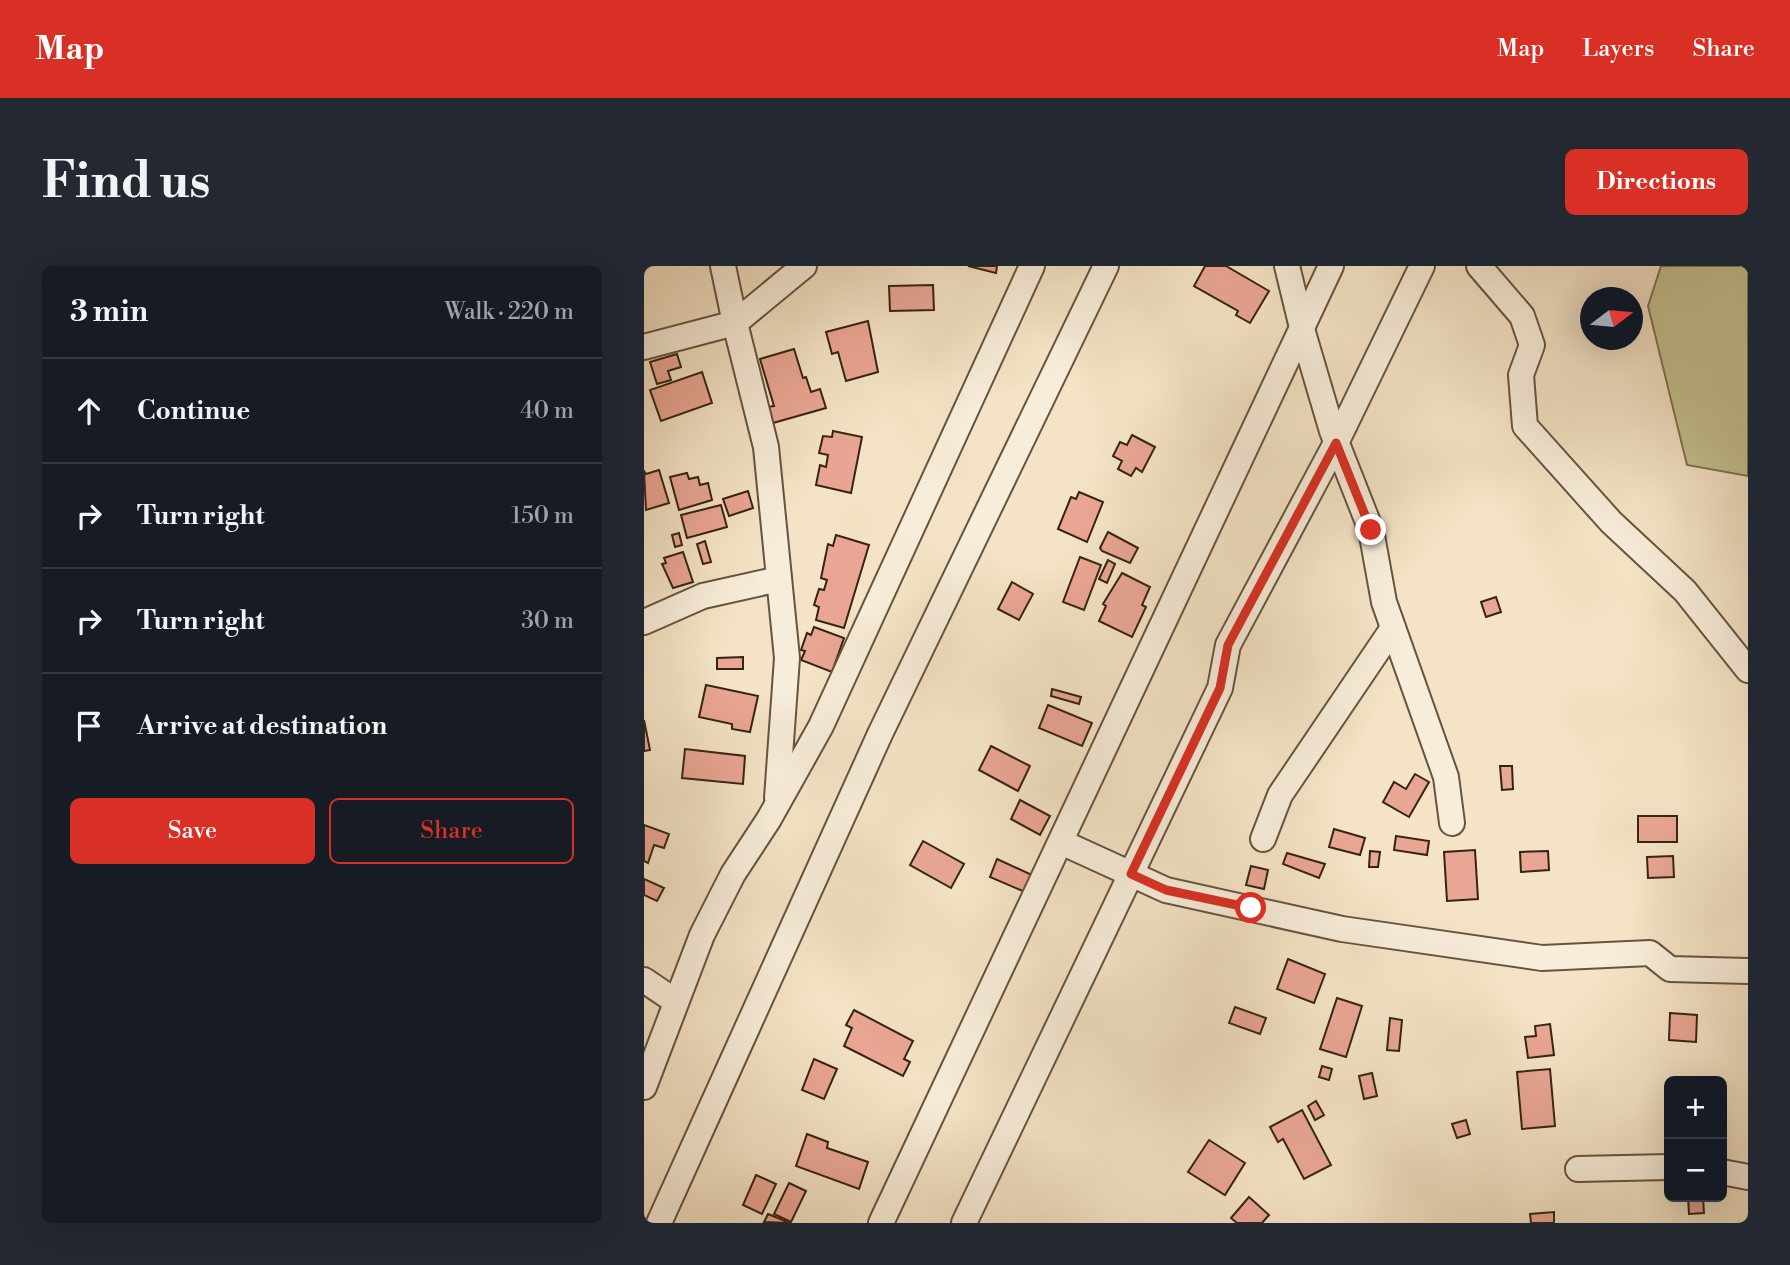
<!DOCTYPE html>
<meta charset="utf-8">
<style>
:root{--surface:#171b24;--page:#242831;--text:#f1f3f6;--muted:#9ea1a6;--line:#363941;--accent:#d93025}
body{margin:0;font-family:"Libre Bodoni",serif;background:var(--page);color:var(--text)}
.controls{position:absolute;right:21px;bottom:21px;display:grid;overflow:hidden;border-radius:10px;box-shadow:0 7px 28px #0002}
.controls button{width:63px;height:63px;display:grid;place-items:center;padding:0;border:0;border-bottom:2px solid var(--line);background:var(--surface);color:var(--text);font:35px sans-serif}
.compass{position:absolute;left:936px;top:21px;width:63px;height:63px;border-radius:50%;background:var(--surface);box-shadow:0 7px 28px #0002;rotate:74deg}
.stop{position:absolute;width:21px;height:21px;margin:-16px;border:5px solid #d93025;border-radius:50%;background:#fff}
.stop.end{background:#d93025;border-color:#fff;box-shadow:0 2px 7px #0008}
.list{margin:0;padding:0;list-style:none}
h2{display:flex;justify-content:space-between;align-items:center;height:91px;margin:0;padding:0 28px;font-size:30px}
h2 small{font-size:23px;font-weight:400;color:var(--muted)}
.list li{display:grid;grid-template-columns:46px 1fr auto;gap:21px;align-items:center;box-sizing:border-box;height:105px;padding:0 28px;border-top:2px solid var(--line)}
.list b{display:block;font-size:26px;white-space:nowrap}
.list em{font-size:23px;font-style:normal;color:var(--muted)}
.actions{display:flex;gap:14px;padding:21px 28px}
.actions a{flex:1;padding:16px 0;border:2px solid var(--accent);border-radius:10px;text-align:center;font-size:24px;color:var(--accent)}
.actions .main{background:var(--accent);color:#fff}
.icon{flex:none;width:38px;height:38px;fill:none;stroke:currentColor;stroke-width:2;stroke-linecap:round;stroke-linejoin:round}
.map{position:relative;flex:none;width:1104px;height:957px;overflow:hidden;border-radius:10px}
header{display:flex;align-items:center;gap:42px;box-sizing:border-box;height:98px;padding:0 35px;background:var(--accent);color:#fff}
header strong{font-size:33px}
nav{display:flex;gap:38px;margin-inline-start:auto;font-size:24px}
.intro{display:flex;align-items:center;justify-content:space-between;box-sizing:border-box;height:168px;padding:0 42px}
h1{margin:0;font-size:49px}
.button{padding:18px 32px;border-radius:10px;background:var(--accent);color:#fff;font-size:24px;font-weight:700}
main{display:flex;gap:42px;padding:0 42px}
aside{flex:1;background:var(--surface);border-radius:10px;box-shadow:0 7px 28px #0002}
.map>svg:first-child{display:block}
.green{fill:#c4c190;stroke:#7d7251;stroke-width:2}
.building{fill:#eaa694;stroke:#362412;stroke-width:2}
.lines{fill:none;stroke-linecap:round;stroke-linejoin:round}
.street-casing{stroke:#66543f;stroke-width:28}
.street{stroke:#f8edda;stroke-width:24}
.route{stroke:#d93025;stroke-width:9}
</style>
<header>
<strong>Map</strong>
<nav><a>Map</a><a>Layers</a><a>Share</a></nav>
</header>
<div class="intro"><h1>Find us</h1><a class="button">Directions</a></div>
<main>
<aside>
<h2>3 min<small>Walk · 220 m</small></h2>
<ul class="list">
<li><svg class="icon" aria-label="ahead" viewBox="0 0 24 24"><path d="M12 20V5M6 11l6-6 6 6"/></svg><div><b>Continue</b></div><em>40 m</em></li>
<li><svg class="icon" aria-label="right" viewBox="0 0 24 24"><path d="M7 20v-9h11M14 6l5 5-5 5"/></svg><div><b>Turn right</b></div><em>150 m</em></li>
<li><svg class="icon" aria-label="right" viewBox="0 0 24 24"><path d="M7 20v-9h11M14 6l5 5-5 5"/></svg><div><b>Turn right</b></div><em>30 m</em></li>
<li><svg class="icon" aria-label="arrive" viewBox="0 0 24 24"><path d="M6 21V4h12l-3 4 3 4H6"/></svg><div><b>Arrive at destination</b></div></li>
</ul>
<div class="actions"><a class="main">Save</a><a>Share</a></div>
</aside>
<div class="map">
<svg width="1104" height="957" viewBox="0 0 1104 957">
<rect width="100%" height="100%" fill="#f4e3c6"/>
<filter id="stains"><feTurbulence type="fractalNoise" baseFrequency=".00286" numOctaves="4"/><feColorMatrix values="0 0 0 0 .2 0 0 0 0 .09 0 0 0 0 .02 0 0 0 .5 -.17"/></filter>
<radialGradient id="worn" r=".72"><stop offset=".6" stop-color="#630" stop-opacity="0"/><stop offset="1" stop-color="#630" stop-opacity=".3"/></radialGradient>
<polygon class="green" points="1017,0 1104,0 1104,210 1043,199 1004,40"/>
<g class="building">
<polygon points="324,0 353,0 352,7"/>
<polygon points="561,0 582,0 625,25 606,57 592,49 594,45 550,20"/>
<polygon points="289,19 290,44 246,45 245,20"/>
<polygon points="224,55 234,106 202,115 194,86 188,88 182,66"/>
<polygon points="150,83 159,112 162,111 167,126 176,123 182,142 129,157 124,141 130,140 116,93"/>
<polygon points="33,88 37,101 24,105 27,114 13,118 6,96"/>
<polygon points="58,106 68,137 17,155 6,124"/>
<polygon points="189,165 218,171 207,227 172,219 176,199 182,201 184,189 175,187 179,170 188,171"/>
<polygon points="488,169 511,181 498,206 492,202 487,210 474,203 478,195 469,190 476,176 483,179"/>
<polygon points="15,204 25,237 2,244 0,205 2,208"/>
<polygon points="43,207 45,213 54,211 56,219 64,217 68,234 35,244 26,211"/>
<polygon points="104,225 109,242 85,250 79,233"/>
<polygon points="435,226 459,236 443,276 414,263 427,231 432,233"/>
<polygon points="77,239 83,261 43,272 37,249"/>
<polygon points="464,266 494,282 486,297 458,285 456,282"/>
<polygon points="35,267 38,279 31,281 28,269"/>
<polygon points="192,269 225,279 200,362 172,354 175,341 170,339 175,323 180,324 183,314 177,312 184,278 189,280"/>
<polygon points="61,275 67,296 59,298 53,278"/>
<polygon points="39,286 49,316 29,322 18,298 22,297 20,292"/>
<polygon points="436,291 457,299 440,344 419,336"/>
<polygon points="464,294 471,298 463,317 455,313"/>
<polygon points="478,307 506,321 498,339 502,341 488,371 455,355 462,340 459,338"/>
<polygon points="368,316 389,328 375,354 354,343"/>
<polygon points="852,331 857,346 842,351 837,336"/>
<polygon points="170,361 200,372 188,406 157,394 161,385 157,384 163,367 167,369"/>
<polygon points="99,391 99,403 73,403 73,392"/>
<polygon points="62,419 114,430 106,466 88,463 88,458 55,451"/>
<polygon points="408,423 437,431 435,438 407,430"/>
<polygon points="404,439 448,457 438,480 395,462"/>
<polygon points="0,454 6,484 0,485"/>
<polygon points="347,480 386,500 374,525 335,504"/>
<polygon points="41,483 101,490 99,518 38,512"/>
<polygon points="856,500 868,500 869,523 858,524"/>
<polygon points="771,508 785,516 765,551 739,536 750,516 762,523"/>
<polygon points="376,534 406,550 396,569 367,553"/>
<rect x="994" y="550" width="39" height="26"/>
<polygon points="0,559 25,568 20,582 10,579 4,597 0,595"/>
<polygon points="690,563 721,572 716,589 685,581"/>
<polygon points="752,570 785,575 783,589 750,584"/>
<polygon points="279,575 320,598 307,622 266,599"/>
<polygon points="831,584 834,633 803,635 800,586"/>
<polygon points="726,585 736,586 734,601 725,601"/>
<polygon points="904,585 905,604 877,606 876,586"/>
<polygon points="643,587 681,598 675,612 639,598"/>
<polygon points="1029,590 1030,611 1004,612 1003,591"/>
<polygon points="353,593 388,609 381,626 346,611"/>
<polygon points="607,600 624,604 620,623 602,619"/>
<polygon points="0,613 20,622 13,635 0,629"/>
<polygon points="644,693 681,708 670,737 633,723"/>
<polygon points="693,732 718,740 702,791 676,783"/>
<polygon points="591,741 622,752 616,768 585,757"/>
<polygon points="210,744 269,775 260,793 266,796 259,810 200,780 208,762 202,759"/>
<polygon points="1026,747 1053,749 1052,776 1025,774"/>
<polygon points="746,752 758,754 755,785 743,784"/>
<polygon points="906,758 910,789 884,792 881,771 892,770 891,760"/>
<polygon points="170,793 193,803 180,833 158,824"/>
<polygon points="678,800 688,803 685,814 675,811"/>
<polygon points="906,803 911,860 878,863 873,806"/>
<polygon points="728,807 733,830 720,833 715,810"/>
<polygon points="672,835 680,849 671,854 664,840"/>
<polygon points="658,844 687,899 660,913 639,873 634,876 626,861"/>
<polygon points="822,854 826,868 813,872 808,858"/>
<polygon points="163,868 184,876 183,882 224,896 215,923 152,900"/>
<polygon points="565,874 601,897 581,929 544,906"/>
<polygon points="112,909 132,918 118,948 99,939"/>
<polygon points="145,917 162,925 147,956 130,948"/>
<polygon points="605,931 625,949 618,957 593,957 587,952"/>
<polygon points="1044,931 1059,931 1060,947 1045,948"/>
<polygon points="910,946 910,957 887,957 886,948"/>
<polygon points="124,948 146,957 120,956"/>
</g>
<g class="lines">
<defs>
<g id="street">
<polyline points="643,0 660,70 688,165 727,264 740,336 802,511 808,557"/>
<polyline points="835,0 878,50 888,79 877,109 881,160 967,256 1041,325 1104,404"/>
<polyline points="0,81 91,57 79,0"/>
<polyline points="0,356 59,330 135,313"/>
<polyline points="133,532 143,392 122,181 91,57 160,0"/>
<polyline points="619,573 636,529 749,362"/>
<polyline points="417,576 522,624 698,663 898,692 1006,687 1026,703 1104,705"/>
<polyline points="0,714 31,735"/>
<polyline points="0,821 58,669 89,608 125,553 177,460 388,0"/>
<polyline points="934,903 1025,901"/>
<polyline points="1078,906 1104,911"/>
<polyline points="15,957 236,468 462,0"/>
<polyline points="237,957 687,0"/>
<polyline points="320,957 576,422 584,379 692,177 778,0"/>
</g>
</defs>
<use href="#street" class="street-casing"/>
<use href="#street" class="street"/>
</g>
<g class="lines">
<polyline class="route" points="607,642 522,624 487,608 576,422 584,379 692,177 727,264"/>
</g>
<rect width="100%" height="100%" filter="url(#stains)"/>
<rect width="100%" height="100%" fill="url(#worn)"/>
</svg>
<div class="controls">
<button>+</button>
<button>−</button>
</div>
<svg class="compass" viewBox="-18 -18 36 36"><path d="M0-13l5 13h-10z" fill="#e53935"/><path d="M0 13l5-13h-10z" fill="#9ea1a6"/></svg>
<div class="stop" style="left:607px;top:642px"></div>
<div class="stop end" style="left:727px;top:264px"></div>
</div>
</main>
